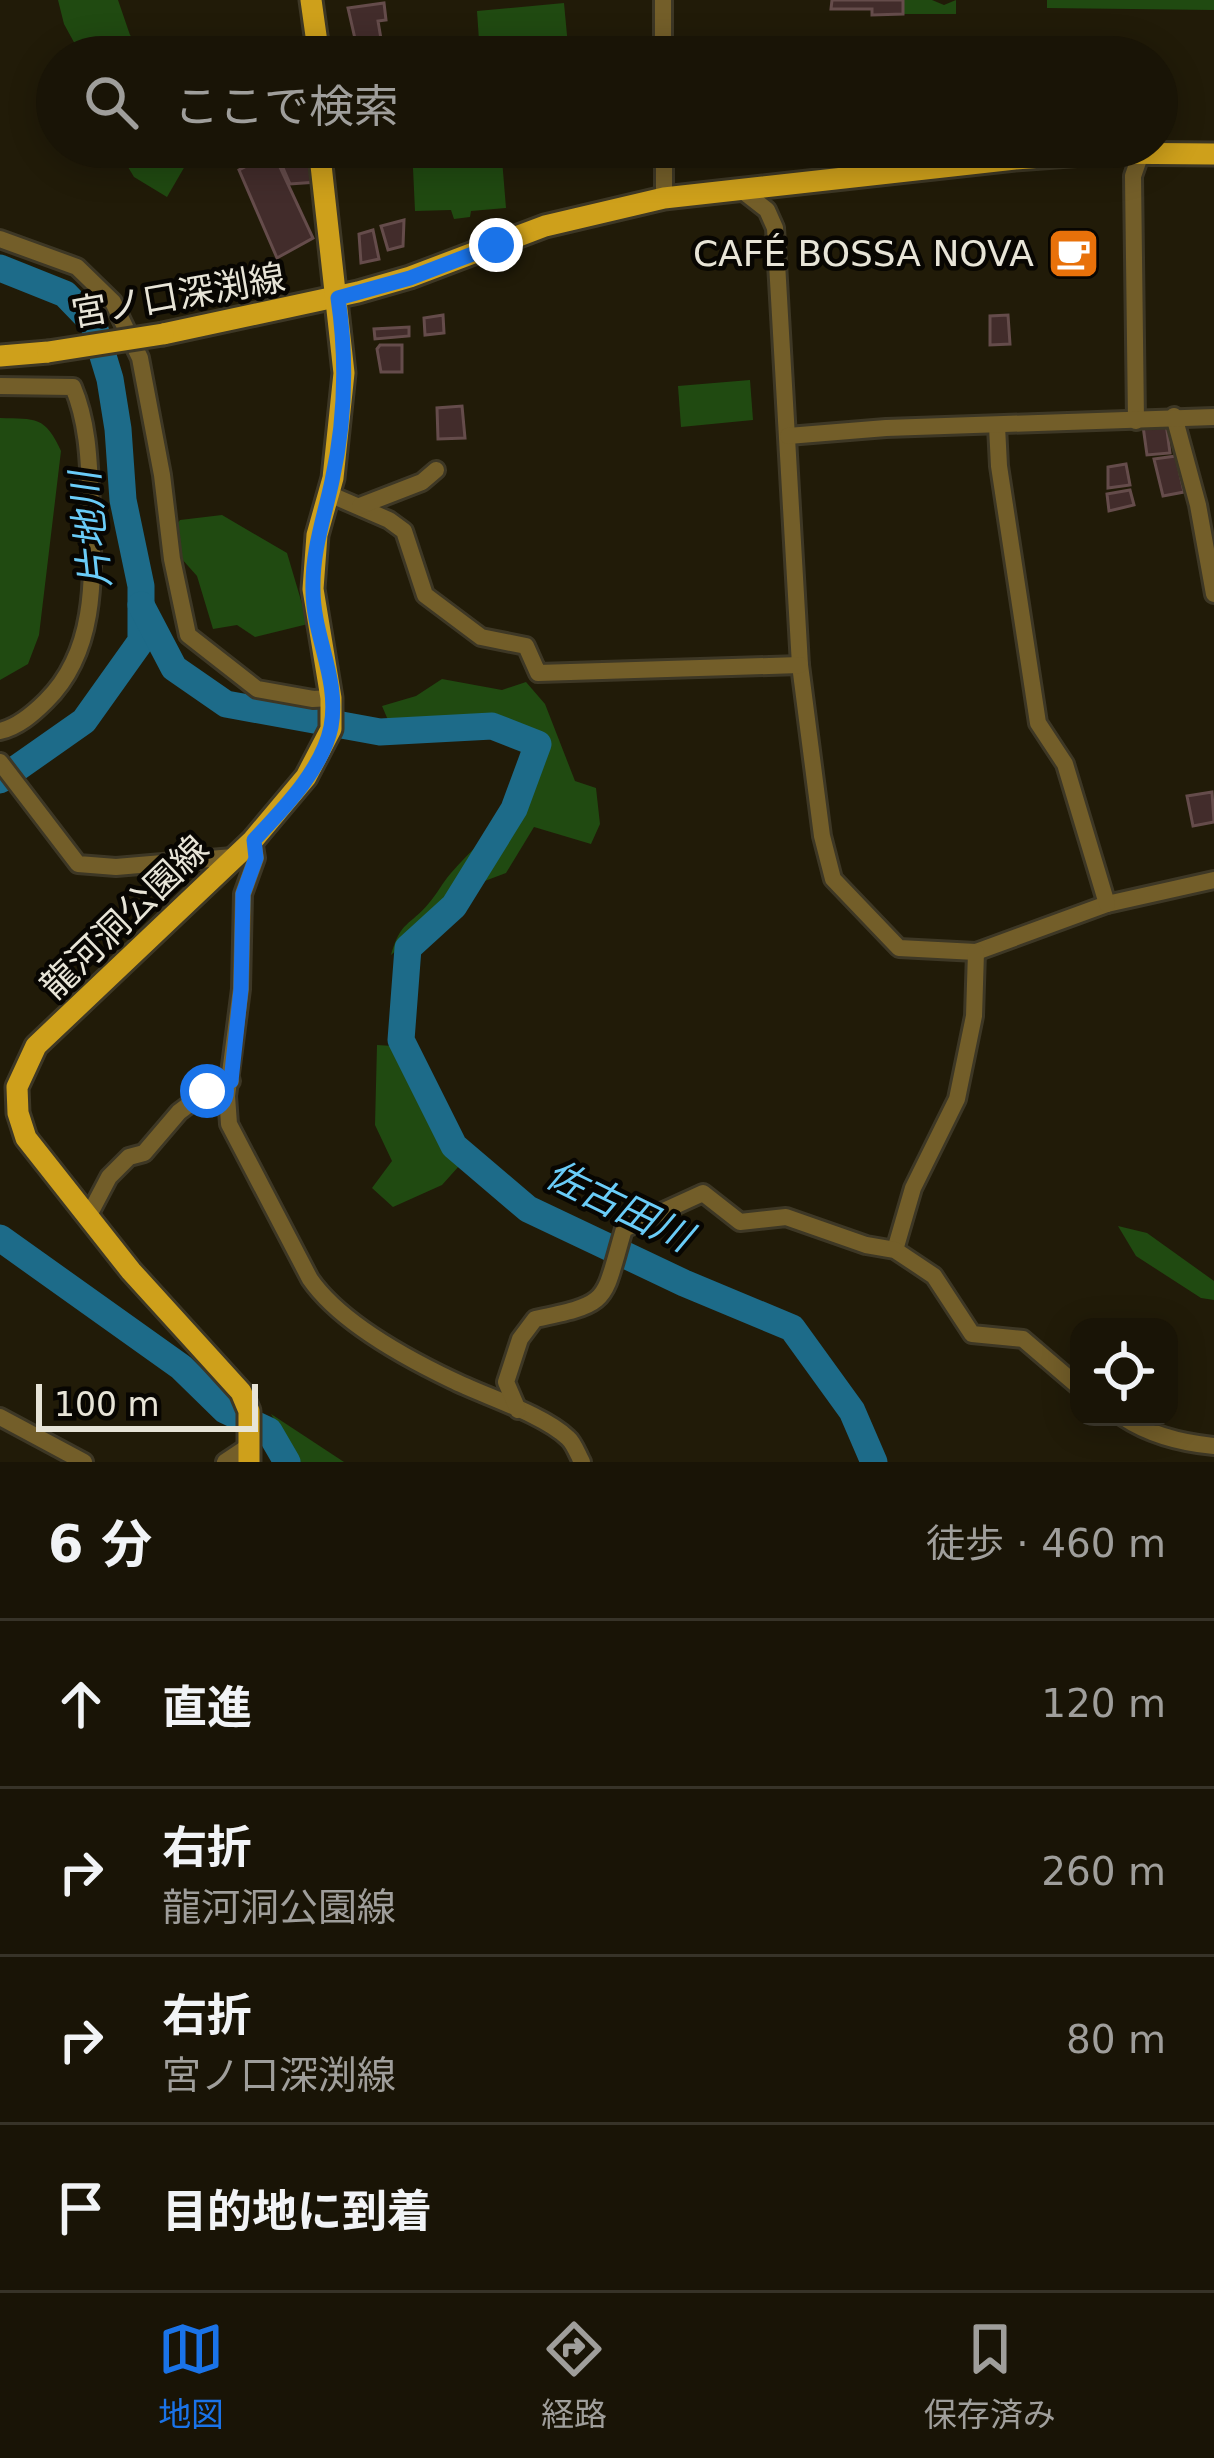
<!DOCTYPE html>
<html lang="ja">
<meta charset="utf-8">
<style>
:root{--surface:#191406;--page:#262114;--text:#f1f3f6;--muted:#9f9e9b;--line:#373328;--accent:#1a73e8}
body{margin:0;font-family:"DejaVu Sans","Noto Sans JP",sans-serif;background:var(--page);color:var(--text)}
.controls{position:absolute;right:36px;bottom:36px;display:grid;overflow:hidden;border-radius:24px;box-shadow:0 6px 30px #0003}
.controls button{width:108px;height:108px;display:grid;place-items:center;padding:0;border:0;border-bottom:3px solid var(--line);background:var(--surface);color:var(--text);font:60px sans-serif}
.scale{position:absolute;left:36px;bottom:30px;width:222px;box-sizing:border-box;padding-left:12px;border:6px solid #e7e4d7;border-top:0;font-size:33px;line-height:42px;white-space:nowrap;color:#e7e4d7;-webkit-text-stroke:9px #080602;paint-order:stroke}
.stop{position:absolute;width:36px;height:36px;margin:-27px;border:9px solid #1a73e8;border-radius:50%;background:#fff}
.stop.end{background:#1a73e8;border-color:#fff;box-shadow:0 3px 12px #0008}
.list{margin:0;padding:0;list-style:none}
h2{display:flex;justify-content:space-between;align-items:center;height:156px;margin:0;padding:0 48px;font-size:51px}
h2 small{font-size:39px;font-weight:400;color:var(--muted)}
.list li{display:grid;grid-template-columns:78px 1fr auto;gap:36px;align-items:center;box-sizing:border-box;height:168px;padding:0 48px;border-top:3px solid var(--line)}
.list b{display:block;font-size:45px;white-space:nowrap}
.list p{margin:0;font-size:39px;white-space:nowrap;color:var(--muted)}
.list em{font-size:39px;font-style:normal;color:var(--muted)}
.icon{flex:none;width:66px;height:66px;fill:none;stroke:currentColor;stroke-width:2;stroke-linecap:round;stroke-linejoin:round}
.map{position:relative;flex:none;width:1214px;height:1462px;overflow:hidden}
.search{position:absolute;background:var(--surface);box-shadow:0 6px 30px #0003;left:36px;right:36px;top:36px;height:132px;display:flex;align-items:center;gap:30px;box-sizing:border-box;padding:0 42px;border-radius:66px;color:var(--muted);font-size:45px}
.sheet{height:828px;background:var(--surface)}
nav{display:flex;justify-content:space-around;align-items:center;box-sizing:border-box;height:168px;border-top:3px solid var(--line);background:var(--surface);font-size:33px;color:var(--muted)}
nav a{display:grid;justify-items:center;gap:6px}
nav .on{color:var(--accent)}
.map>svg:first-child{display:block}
.green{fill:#204a11}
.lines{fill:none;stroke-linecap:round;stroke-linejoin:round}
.river{stroke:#1d6b89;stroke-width:27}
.building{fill:#422c2b;stroke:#654c4b;stroke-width:3}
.minor-casing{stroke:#3d3725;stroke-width:22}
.major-casing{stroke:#3d3725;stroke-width:27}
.minor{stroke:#735e29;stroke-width:16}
.major{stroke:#cea01b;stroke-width:21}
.major-bridge-casing{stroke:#3d3725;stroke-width:27;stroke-linecap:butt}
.major-bridge{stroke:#cea01b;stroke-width:21}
.route{stroke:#1a73e8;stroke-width:15}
.labels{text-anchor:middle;stroke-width:9;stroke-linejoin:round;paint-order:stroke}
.poi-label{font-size:36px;fill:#e7e4d7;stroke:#080602;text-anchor:end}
.street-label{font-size:36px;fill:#e7e4d7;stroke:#080602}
.water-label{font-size:39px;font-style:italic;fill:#6accf8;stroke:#080602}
</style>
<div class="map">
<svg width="1214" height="1462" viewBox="0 0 1214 1462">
<rect width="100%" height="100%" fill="#211b08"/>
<g class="green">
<polygon points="58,0 118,0 130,35 151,57 82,57 64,24"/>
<polygon points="903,0 932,0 944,5 956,0 956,14 903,14"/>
<polygon points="1047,0 1214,0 1214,10 1047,8"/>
<polygon points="564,3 568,46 480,55 477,11"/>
<polygon points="116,147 196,147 167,197 134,177"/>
<polygon points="412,147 501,147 506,208 471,211 470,217 454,219 451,210 415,211"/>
<polygon points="750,380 753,420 681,427 678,386"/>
<path d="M0,418C36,419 45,416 61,451L39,635L28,664L0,680Z"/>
<polygon points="222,515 287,553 308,624 255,637 237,625 213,629 197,576 165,540 180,520"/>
<path d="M442,679L502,690L526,682L545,704L575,781L596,788L600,824L591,844L534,827L506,873L466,888L391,955C401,920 409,927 429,903C437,894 443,882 451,873C488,831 534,802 529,739C489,722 445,716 403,730L388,720L382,706L416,696Z"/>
<polygon points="377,1045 393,1046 414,1069 430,1113 459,1166 442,1185 393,1207 372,1188 392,1161 375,1125"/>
<polygon points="1118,1226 1147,1233 1214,1281 1214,1300 1201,1298 1136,1256"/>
<polygon points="271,1414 344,1462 299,1462"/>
</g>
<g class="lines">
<g class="river">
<polyline points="0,268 65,294 93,323 110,379 118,429 123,500 141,586 141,641 84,721 0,780"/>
<polyline points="141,605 174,668 226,704 380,732 492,726 538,744 514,809 454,906 408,948 401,1040 454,1146 528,1209 684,1283 792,1328 852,1411 874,1462"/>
<polyline points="0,1238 181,1367 225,1410 269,1431 287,1462"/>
</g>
</g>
<g class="building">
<polygon points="832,0 903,0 903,14 872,15 872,9 831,9"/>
<polygon points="384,3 386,20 378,21 381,39 356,43 348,8"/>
<polygon points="401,42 399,57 385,57 386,44"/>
<polygon points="377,44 379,57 335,57 334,49"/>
<polygon points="305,45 307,57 275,57 273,51"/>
<polygon points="274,147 314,147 317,182 290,184"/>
<polygon points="325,147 338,147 340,163 327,165"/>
<polygon points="273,152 313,238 277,258 239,170"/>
<polygon points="404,220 403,246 388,250 381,226"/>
<polygon points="373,230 379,259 361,263 359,234"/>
<polygon points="443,315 444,333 425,335 424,318"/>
<polygon points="1008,315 1010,344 990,345 990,316"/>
<polygon points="409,327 409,336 375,339 374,329"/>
<polygon points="380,345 402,345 402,372 381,372 377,349"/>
<polygon points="462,406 465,438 438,439 437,408"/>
<polygon points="1166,423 1170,453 1147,455 1143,426"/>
<polygon points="1176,456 1184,492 1163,496 1154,459"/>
<polygon points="1126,464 1130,485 1108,488 1108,467"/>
<polygon points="1130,490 1134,505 1109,511 1107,494"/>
<polygon points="1212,792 1214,822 1193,826 1187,796"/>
</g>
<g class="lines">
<defs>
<g id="minor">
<polyline points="663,0 663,57"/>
<polyline points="664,147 664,198"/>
<polyline points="740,189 767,210 775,228 800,665 822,836 833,879 899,948 976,952 1107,904 1214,880"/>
<polyline points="0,239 77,267 113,302 140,358 162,475 172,559 188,635 257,689 313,699 331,698"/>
<path d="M0,386L73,387C89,425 89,466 91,507C93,574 98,650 46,701C33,714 18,727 0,731"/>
<polyline points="1174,416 1198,505 1214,594"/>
<polyline points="1136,421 1133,176 1141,153"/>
<polyline points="997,426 999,466 1038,723 1065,764 1107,904"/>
<polyline points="788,436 886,428 1214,417"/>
<polyline points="329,494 389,520 404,531 425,595 481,637 526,646 538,673 800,665"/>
<polyline points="360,506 422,482 436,470"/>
<polyline points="0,762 78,864 116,867 233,857"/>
<path d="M253,840L256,858L243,894L241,989L227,1096L229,1124L310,1279C339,1321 406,1358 452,1380C484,1396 543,1414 568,1438C574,1443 578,1455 582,1462"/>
<polyline points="88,1217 109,1177 129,1157 144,1153 179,1112 207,1091 231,1081"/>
<polyline points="895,1250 913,1188 957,1099 974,1016 976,952"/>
<path d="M518,1410L506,1382L520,1339L535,1319C612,1303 602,1303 624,1229L703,1193L740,1222L786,1217L866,1245L895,1250L934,1276L972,1334L1023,1339L1079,1387"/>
<polyline points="0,1417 84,1462"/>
<path d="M1123,1417C1150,1435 1182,1443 1214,1446"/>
<polyline points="225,1462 249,1446"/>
</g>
<g id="major">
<polyline points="311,0 319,57"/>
<polyline points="163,334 358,292 410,277 545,226 664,198 1015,159 1097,153 1214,154"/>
<polyline points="0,356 48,352"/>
<polyline points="249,1462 249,1411 241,1392 131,1271 26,1138 18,1113 17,1087 36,1046 253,840 306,777 331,729 331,698 313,589 317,535 333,478 344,373 319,147"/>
</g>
</defs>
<use href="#minor" class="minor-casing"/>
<use href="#major" class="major-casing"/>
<use href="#minor" class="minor"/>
<use href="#major" class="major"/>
<defs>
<polyline id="major-bridge" points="48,352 163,334"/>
</defs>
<use href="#major-bridge" class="major-bridge-casing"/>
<use href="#major-bridge" class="major-bridge"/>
</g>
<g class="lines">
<path class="route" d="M207,1091L231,1081L241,989L243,894L256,858L254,840C283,809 322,770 331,727C340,680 313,636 313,590C312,551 324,518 332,481C345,422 347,358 338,298L410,278L496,245"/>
</g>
<defs>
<symbol id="cafe-square" viewBox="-11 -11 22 22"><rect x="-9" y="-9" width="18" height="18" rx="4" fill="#e8710a" stroke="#080602"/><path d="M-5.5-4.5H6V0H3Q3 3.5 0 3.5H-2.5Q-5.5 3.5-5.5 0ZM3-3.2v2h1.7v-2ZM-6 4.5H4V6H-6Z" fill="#fff"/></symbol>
</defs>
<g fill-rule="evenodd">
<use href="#cafe-square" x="1044" y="224" width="59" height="59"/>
</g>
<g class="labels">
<g class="poi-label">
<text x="1034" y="266">CAFÉ BOSSA NOVA</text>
</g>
<g class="street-label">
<text transform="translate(178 295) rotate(-10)" y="13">宮ノ口深渕線</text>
<text transform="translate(124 917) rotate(-44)" y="13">龍河洞公園線</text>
</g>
<g class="water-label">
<text transform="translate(90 530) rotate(-96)" y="14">片地川</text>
<text transform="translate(619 1205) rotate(26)" y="14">佐古田川</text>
</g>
</g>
</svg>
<div class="controls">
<button><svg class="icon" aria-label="locate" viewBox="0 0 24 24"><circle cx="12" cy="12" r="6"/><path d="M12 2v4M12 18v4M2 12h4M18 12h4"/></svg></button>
</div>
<div class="scale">100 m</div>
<div class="stop" style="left:207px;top:1091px"></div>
<div class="stop end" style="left:496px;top:245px"></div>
<div class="search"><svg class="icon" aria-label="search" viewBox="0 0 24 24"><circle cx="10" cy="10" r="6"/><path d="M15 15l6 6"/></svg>ここで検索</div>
</div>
<section class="sheet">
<h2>6 分<small>徒歩 · 460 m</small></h2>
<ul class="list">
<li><svg class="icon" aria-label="ahead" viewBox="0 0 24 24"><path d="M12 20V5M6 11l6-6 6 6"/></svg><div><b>直進</b></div><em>120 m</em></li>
<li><svg class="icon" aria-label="right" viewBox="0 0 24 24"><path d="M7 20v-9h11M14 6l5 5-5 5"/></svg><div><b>右折</b><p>龍河洞公園線</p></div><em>260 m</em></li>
<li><svg class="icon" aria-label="right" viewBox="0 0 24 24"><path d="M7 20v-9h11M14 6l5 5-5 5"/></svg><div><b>右折</b><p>宮ノ口深渕線</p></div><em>80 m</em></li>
<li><svg class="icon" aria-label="arrive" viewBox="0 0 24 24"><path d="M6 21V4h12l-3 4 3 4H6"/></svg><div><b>目的地に到着</b></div></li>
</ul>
</section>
<nav>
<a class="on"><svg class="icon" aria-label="map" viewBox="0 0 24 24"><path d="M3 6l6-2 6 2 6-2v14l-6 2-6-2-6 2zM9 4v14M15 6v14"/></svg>地図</a>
<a><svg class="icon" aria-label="directions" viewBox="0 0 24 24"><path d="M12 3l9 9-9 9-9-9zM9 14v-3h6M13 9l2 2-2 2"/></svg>経路</a>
<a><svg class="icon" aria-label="saved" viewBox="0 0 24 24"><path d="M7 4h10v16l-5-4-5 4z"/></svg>保存済み</a>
</nav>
